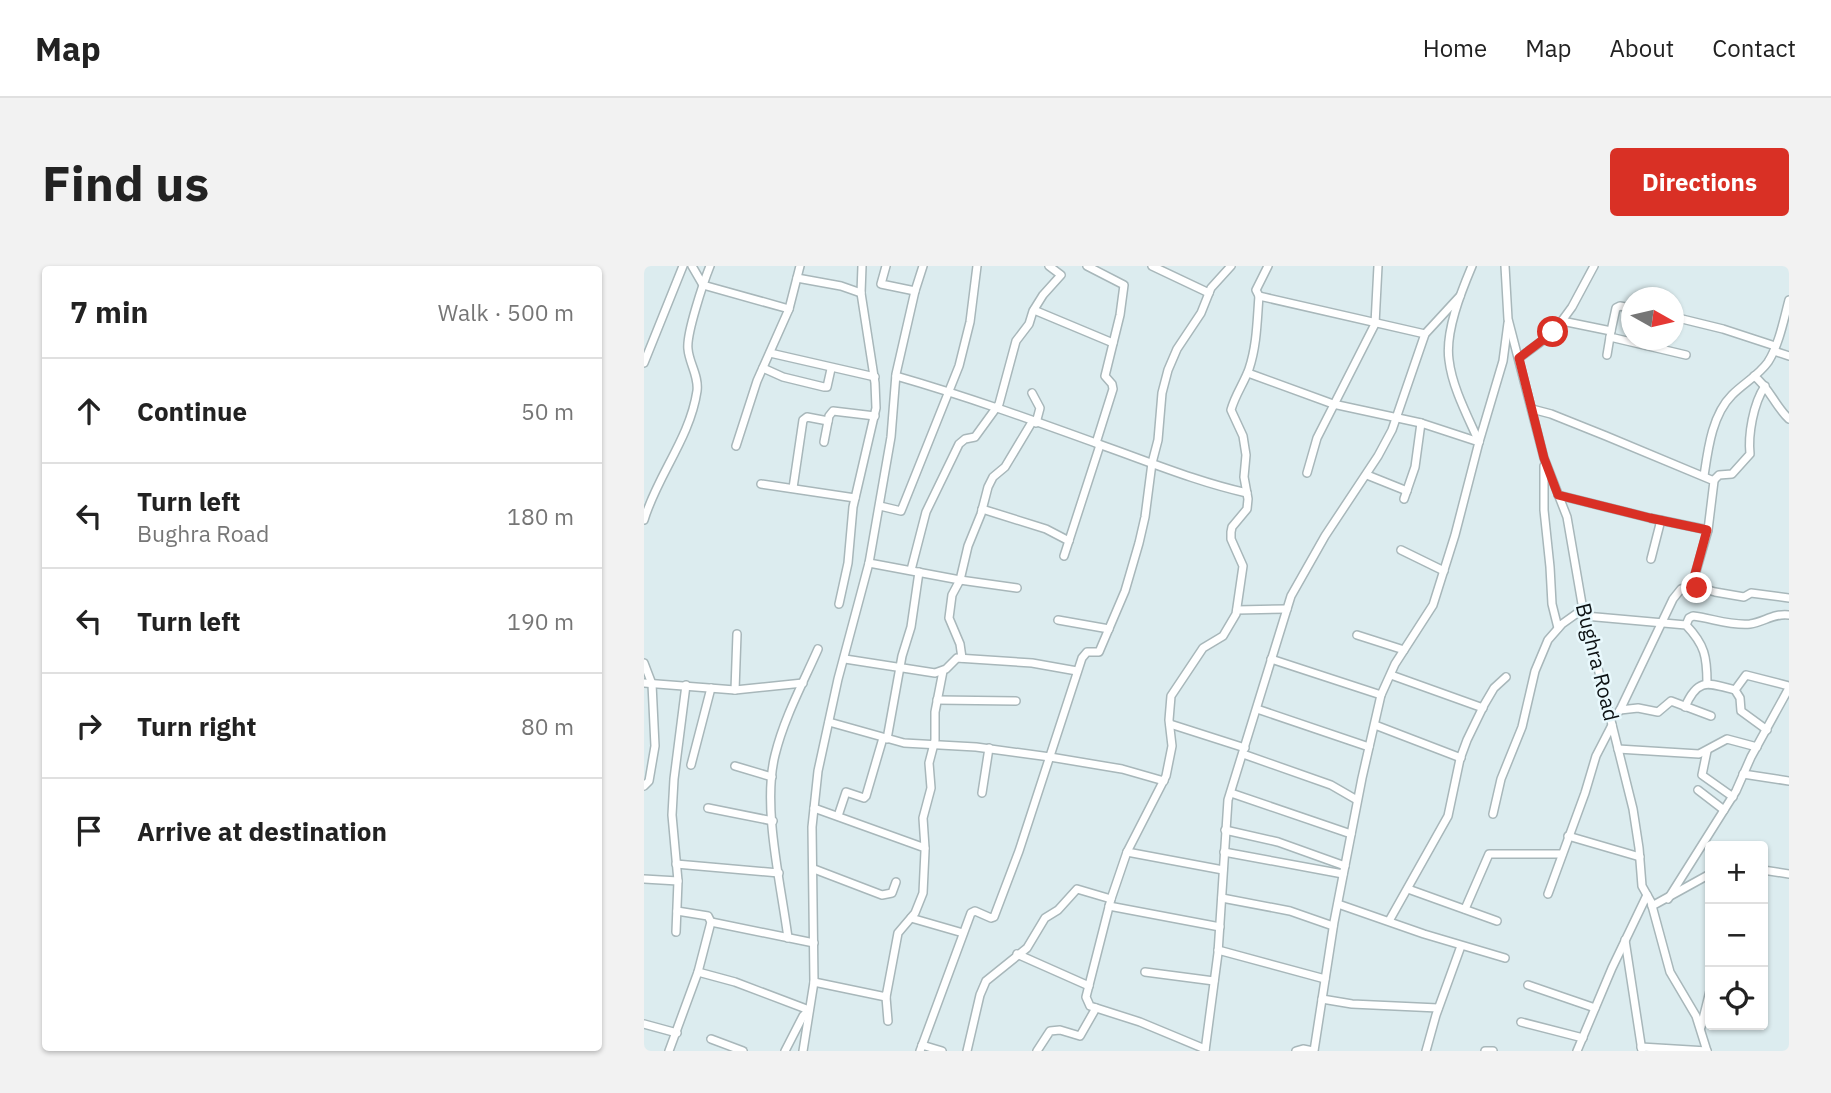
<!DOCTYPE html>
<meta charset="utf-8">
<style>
:root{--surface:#fff;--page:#f2f2f2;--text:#222;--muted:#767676;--line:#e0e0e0;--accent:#d93025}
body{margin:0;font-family:"IBM Plex Sans",sans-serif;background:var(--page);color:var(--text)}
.controls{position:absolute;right:21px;bottom:21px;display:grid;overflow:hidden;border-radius:7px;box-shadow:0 2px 5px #0004}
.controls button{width:63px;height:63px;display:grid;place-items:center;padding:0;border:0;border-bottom:2px solid var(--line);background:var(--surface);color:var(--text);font:35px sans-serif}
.compass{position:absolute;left:977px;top:21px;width:63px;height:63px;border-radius:50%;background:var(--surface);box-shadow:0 2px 5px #0004;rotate:98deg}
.stop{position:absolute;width:21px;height:21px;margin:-16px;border:5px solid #d93025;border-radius:50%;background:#fff}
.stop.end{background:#d93025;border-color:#fff;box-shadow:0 2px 7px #0008}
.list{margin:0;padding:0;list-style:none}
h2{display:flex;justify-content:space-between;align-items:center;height:91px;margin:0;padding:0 28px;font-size:30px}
h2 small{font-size:23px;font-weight:400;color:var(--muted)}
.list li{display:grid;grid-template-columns:46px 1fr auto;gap:21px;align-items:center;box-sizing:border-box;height:105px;padding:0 28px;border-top:2px solid var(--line)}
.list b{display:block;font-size:26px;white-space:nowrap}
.list p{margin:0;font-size:23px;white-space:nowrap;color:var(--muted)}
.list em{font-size:23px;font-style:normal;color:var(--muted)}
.icon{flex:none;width:38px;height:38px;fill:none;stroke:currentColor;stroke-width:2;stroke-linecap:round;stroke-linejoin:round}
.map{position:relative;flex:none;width:1145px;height:785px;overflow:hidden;border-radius:7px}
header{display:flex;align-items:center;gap:42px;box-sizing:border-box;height:98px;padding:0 35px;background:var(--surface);border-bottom:2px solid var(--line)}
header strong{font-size:33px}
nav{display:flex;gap:38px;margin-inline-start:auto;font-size:24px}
.intro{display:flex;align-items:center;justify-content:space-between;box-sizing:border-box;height:168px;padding:0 42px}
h1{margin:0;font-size:49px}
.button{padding:18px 32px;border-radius:7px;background:var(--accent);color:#fff;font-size:24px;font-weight:700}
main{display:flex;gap:42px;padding:0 42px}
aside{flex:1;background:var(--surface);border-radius:7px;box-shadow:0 2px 5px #0004}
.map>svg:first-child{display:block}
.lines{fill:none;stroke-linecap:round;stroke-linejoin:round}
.minor-casing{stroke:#a8b7ba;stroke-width:10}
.minor{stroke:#fff;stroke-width:7}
.route{stroke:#d93025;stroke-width:9}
.labels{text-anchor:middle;stroke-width:5;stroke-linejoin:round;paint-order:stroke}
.street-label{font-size:21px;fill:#0c1113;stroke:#e9f9fd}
</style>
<header>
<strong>Map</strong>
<nav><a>Home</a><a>Map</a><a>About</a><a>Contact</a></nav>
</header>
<div class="intro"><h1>Find us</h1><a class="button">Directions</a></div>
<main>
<aside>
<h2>7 min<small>Walk · 500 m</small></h2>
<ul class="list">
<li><svg class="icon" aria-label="ahead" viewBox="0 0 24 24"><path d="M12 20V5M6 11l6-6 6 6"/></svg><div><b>Continue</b></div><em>50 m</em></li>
<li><svg class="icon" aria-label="left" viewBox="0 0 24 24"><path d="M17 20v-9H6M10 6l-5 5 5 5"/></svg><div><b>Turn left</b><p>Bughra Road</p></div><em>180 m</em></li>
<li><svg class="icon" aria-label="left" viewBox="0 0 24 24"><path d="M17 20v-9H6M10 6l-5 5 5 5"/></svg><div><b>Turn left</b></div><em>190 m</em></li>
<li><svg class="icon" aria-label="right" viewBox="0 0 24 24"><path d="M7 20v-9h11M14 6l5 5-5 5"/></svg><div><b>Turn right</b></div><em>80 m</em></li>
<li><svg class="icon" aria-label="arrive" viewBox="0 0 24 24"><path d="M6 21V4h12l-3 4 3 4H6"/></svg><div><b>Arrive at destination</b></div></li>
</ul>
</aside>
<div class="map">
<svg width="1145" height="785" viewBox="0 0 1145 785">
<rect width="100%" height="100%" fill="#dcecef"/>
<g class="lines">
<defs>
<g id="minor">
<polyline points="48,0 59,19 145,43"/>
<polyline points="242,0 237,18 271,25"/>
<polyline points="443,0 480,19 476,49 461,110 468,118 469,123 452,177"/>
<polyline points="508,0 565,27"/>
<path d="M828,0C817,26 801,66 805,94C808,121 824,151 835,176"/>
<polyline points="861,0 864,53 900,192 923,251 938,338 989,543 995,582 998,620 1007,636 1026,706 1052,750 1063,785"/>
<polyline points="153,12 197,20 217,27"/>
<polyline points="615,30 781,68"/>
<polyline points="390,44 469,77"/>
<polyline points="1030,51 1079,63 1131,80"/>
<polyline points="918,55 967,65 966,71 1042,89"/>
<polyline points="967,65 972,42 976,40 987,42"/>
<polyline points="1130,85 1145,90"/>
<polyline points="126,87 231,111"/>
<polyline points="963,89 966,71"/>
<polyline points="875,92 909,67 928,41 950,0"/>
<polyline points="0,97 39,0"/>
<polyline points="119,102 139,111 180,121 183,121 187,103"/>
<polyline points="604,107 689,138 777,157 835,176"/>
<path d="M252,110C322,130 391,155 460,180C508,197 554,216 603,227"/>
<path d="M1110,110C1125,121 1131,140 1145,153"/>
<polyline points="388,127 396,142 392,157"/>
<polyline points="888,143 907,148 962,170 1070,215 1064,264 1048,319 1037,323 1029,333 976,444 973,448 966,449"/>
<polyline points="180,176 185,150 189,145 231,150"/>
<polyline points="92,180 113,115 145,43 156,0"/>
<polyline points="900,200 900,244 906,301 908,338 914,362"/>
<polyline points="663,207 673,172 731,58 734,0"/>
<polyline points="723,209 763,225"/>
<path d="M1060,210C1064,183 1068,149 1088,129C1100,117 1115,109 1124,96C1135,79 1140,53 1145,34"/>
<path d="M1070,214L1075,209L1088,208L1106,188C1104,169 1109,138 1121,120"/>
<polyline points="117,218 211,232"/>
<polyline points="149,222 159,154 163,151 184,155"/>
<polyline points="914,229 1006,252 1064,264"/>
<polyline points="760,233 771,201 777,157"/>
<polyline points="236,240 257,245 315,100 326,56 333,0"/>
<polyline points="338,243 402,263 425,275"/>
<path d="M0,254C13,210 46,172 53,125C55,110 45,97 44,83C42,68 60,15 66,0"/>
<polyline points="757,284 800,305"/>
<polyline points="420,290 456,179"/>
<polyline points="1007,293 1017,254"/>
<polyline points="225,297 316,314 373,322"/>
<polyline points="267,304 282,246 315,178 321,173 331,171 355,138 372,75 385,58 389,45 399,29 417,9 405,0"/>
<polyline points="1048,319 1071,326 1100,331 1107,327 1145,332"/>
<polyline points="195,338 204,297 209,241 232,142 231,117 217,27 218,0"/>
<polyline points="593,344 643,343"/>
<path d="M941,350L1042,359C1061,379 1063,391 1063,417"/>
<polyline points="414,354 465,363"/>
<path d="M1042,359L1045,352L1049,350C1067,352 1087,360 1106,358C1120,356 1130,347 1145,349"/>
<polyline points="713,369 760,384"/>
<polyline points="318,392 316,378 305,352 308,329 316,314 324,280 337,248 344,221 349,211 361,201 388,156"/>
<polyline points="201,393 291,407 302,403 313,392 388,397 433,405"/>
<polyline points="627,393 737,429"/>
<polyline points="0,397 8,418 11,480 5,515 0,520"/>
<polyline points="747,409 839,442"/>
<polyline points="0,417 91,424 159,417"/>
<polyline points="91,424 93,368"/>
<polyline points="1091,424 1102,409 1145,420"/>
<polyline points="293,434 372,435"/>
<path d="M1041,441C1054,411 1064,417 1091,424L1096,432L1097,445L1123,464"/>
<polyline points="613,443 725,481"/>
<polyline points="976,444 994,442 1014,446 1027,435 1067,450"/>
<polyline points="185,456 260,477 332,481 406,491 478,503 520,515"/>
<polyline points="526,458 601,482"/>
<polyline points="731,459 817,492"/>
<polyline points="243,473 258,390 267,361 275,306"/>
<polyline points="974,483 1055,488 1083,473 1113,481"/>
<polyline points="1063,485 1058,509 1089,531"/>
<polyline points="599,488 687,519 713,534"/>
<polyline points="47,499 67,422"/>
<polyline points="91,500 128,511"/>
<polyline points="1099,508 1145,515"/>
<polyline points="1054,524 1080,544"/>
<polyline points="338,527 345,482"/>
<polyline points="587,527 707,568"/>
<polyline points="64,542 129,555"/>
<polyline points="170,542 281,582 281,585 279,627 271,647 254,667 242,731 170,716"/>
<polyline points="849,548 857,513 878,461 891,405 904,374 918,358 939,343"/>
<polyline points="194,550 202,526 220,532 222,530 239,472"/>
<polyline points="581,564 634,576 701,600"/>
<polyline points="924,570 996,591"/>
<polyline points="281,582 279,552 287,522 285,497 291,474 291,446 299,405"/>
<polyline points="483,586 579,604"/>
<polyline points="580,586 699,608"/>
<polyline points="32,598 135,607"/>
<polyline points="170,603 238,629 248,627 252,616"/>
<polyline points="1119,604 1145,608"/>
<polyline points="0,613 34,615"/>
<polyline points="764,623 853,655"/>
<polyline points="904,628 941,527 952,490 968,459"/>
<polyline points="578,632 646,645 689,660"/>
<polyline points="1024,633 1092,525 1107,491 1145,422"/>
<polyline points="694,638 780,668 861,692"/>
<polyline points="465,640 576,661"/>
<polyline points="1008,640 1066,608"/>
<polyline points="821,643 845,588 918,588"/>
<polyline points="267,652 319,667"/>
<polyline points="745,655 804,550 816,493 823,474 840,439 850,422 862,411"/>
<polyline points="67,656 170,677"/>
<polyline points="32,666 34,615 28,549 30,513 42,419"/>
<path d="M144,672C137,618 118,541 131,489C140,452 159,417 174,383"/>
<polyline points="981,674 998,785"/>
<polyline points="574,684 681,713"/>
<polyline points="373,688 445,720"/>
<polyline points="54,706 91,716 165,744 159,750 141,785"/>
<polyline points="501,706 570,715"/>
<polyline points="884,719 951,742"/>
<polyline points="242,731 244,755"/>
<polyline points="678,733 708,738 794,742"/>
<polyline points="877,756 939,772"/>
<polyline points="0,758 33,767"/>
<polyline points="1057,761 1066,725"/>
<polyline points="67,773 99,785"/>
<polyline points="278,779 298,785"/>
<polyline points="997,781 1063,785"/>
<path d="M561,783L496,756L446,740L442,731L467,633L483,586L522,510L528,480L525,454L527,430L559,382L579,370L592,348L599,300L587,273V266L588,261L603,243L604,233L600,211L602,189L599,170L587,144C591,129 600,117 605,103C613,79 613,55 615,30L612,24L624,0"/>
<polyline points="25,785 54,706 67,656 64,650 33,645"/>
<polyline points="159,785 170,716 168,561 174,505 194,413 225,297 247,171 252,108 271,25 279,0"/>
<polyline points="276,785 327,647 331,645 347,652 350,651 375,585 438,392 443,386 455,386 481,325 495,277 501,251 508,197 514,174 518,127 524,104 533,83 557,47 567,22 587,0"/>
<polyline points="323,785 336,729 342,715 383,682 401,652 414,644 433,623 467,633"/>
<polyline points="393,785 406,765 416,764 436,770 452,742"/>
<polyline points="561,785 574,687 584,534 647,330 681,270 734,190 748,164 781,68 816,30"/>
<polyline points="652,785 659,783 669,785"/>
<polyline points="670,785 690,656 718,512 737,429 751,398 789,339 811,269 835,176 859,95 864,57"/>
<polyline points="782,785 792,749 817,680"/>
<polyline points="841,785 849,785"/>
<polyline points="933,785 968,702 1003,629"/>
</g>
</defs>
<use href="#minor" class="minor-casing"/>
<use href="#minor" class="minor"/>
</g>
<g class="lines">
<polyline class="route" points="909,66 875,92 900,192 914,229 1006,252 1063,264 1048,319 1053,322"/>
</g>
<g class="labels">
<g class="street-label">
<text transform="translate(953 396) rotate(76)" y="7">Bughra Road</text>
</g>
</g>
</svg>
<div class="controls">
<button>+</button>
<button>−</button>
<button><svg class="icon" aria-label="locate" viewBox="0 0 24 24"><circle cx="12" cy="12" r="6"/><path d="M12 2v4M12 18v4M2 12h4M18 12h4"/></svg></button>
</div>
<svg class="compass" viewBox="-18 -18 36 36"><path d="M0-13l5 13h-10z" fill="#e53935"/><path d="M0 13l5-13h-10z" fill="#767676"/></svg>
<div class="stop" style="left:909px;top:66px"></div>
<div class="stop end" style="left:1053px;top:322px"></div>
</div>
</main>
